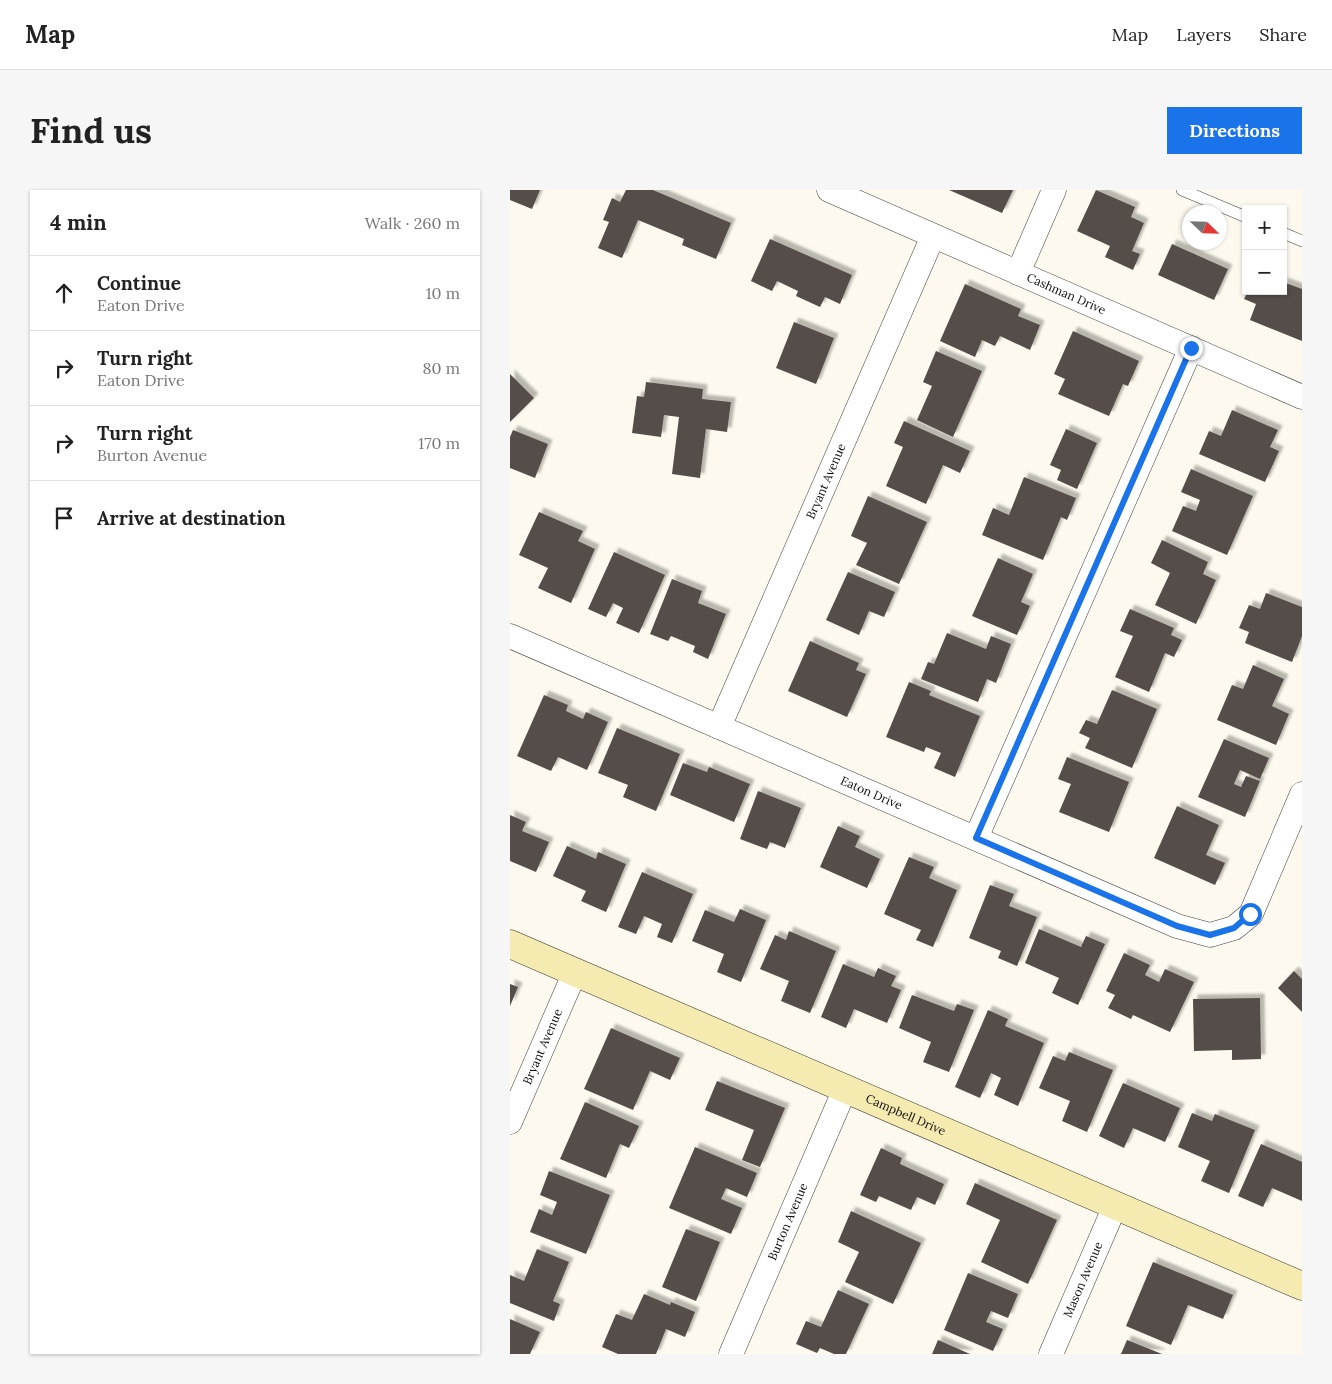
<!DOCTYPE html>
<meta charset="utf-8">
<style>
:root{--surface:#fff;--page:#f6f6f6;--text:#222;--muted:#767676;--line:#e0e0e0;--accent:#1a73e8}
body{margin:0;font-family:Lora,serif;background:var(--page);color:var(--text)}
.controls{position:absolute;right:15px;top:15px;display:grid;overflow:hidden;border-radius:0px;box-shadow:0 1px 4px #0004}
.controls button{width:45px;height:45px;display:grid;place-items:center;padding:0;border:0;border-bottom:1px solid var(--line);background:var(--surface);color:var(--text);font:25px sans-serif}
.compass{position:absolute;left:672px;top:15px;width:45px;height:45px;border-radius:50%;background:var(--surface);box-shadow:0 1px 4px #0004;rotate:113deg}
.stop{position:absolute;width:15px;height:15px;margin:-11px;border:4px solid #1a73e8;border-radius:50%;background:#fff}
.stop.end{background:#1a73e8;border-color:#fff;box-shadow:0 1px 5px #0008}
.list{margin:0;padding:0;list-style:none}
h2{display:flex;justify-content:space-between;align-items:center;height:65px;margin:0;padding:0 20px;font-size:21px}
h2 small{font-size:16px;font-weight:400;color:var(--muted)}
.list li{display:grid;grid-template-columns:32px 1fr auto;gap:15px;align-items:center;box-sizing:border-box;height:75px;padding:0 20px;border-top:1px solid var(--line)}
.list b{display:block;font-size:19px;white-space:nowrap}
.list p{margin:0;font-size:16px;white-space:nowrap;color:var(--muted)}
.list em{font-size:16px;font-style:normal;color:var(--muted)}
.icon{flex:none;width:28px;height:28px;fill:none;stroke:currentColor;stroke-width:2;stroke-linecap:round;stroke-linejoin:round}
.map{position:relative;flex:none;width:792px;height:1164px;overflow:hidden;border-radius:0px}
header{display:flex;align-items:center;gap:30px;box-sizing:border-box;height:70px;padding:0 25px;background:var(--surface);border-bottom:1px solid var(--line)}
header strong{font-size:24px}
nav{display:flex;gap:28px;margin-inline-start:auto;font-size:18px}
.intro{display:flex;align-items:center;justify-content:space-between;box-sizing:border-box;height:120px;padding:0 30px}
h1{margin:0;font-size:35px}
.button{padding:12px 22px;border-radius:0px;background:var(--accent);color:#fff;font-size:18px;font-weight:700}
main{display:flex;gap:30px;padding:0 30px}
aside{flex:1;background:var(--surface);border-radius:0px;box-shadow:0 1px 4px #0004}
.map>svg:first-child{display:block}
.building{fill:#544d4a;filter:url(#shadow)}
.lines{fill:none;stroke-linecap:round;stroke-linejoin:round}
.lane-casing{stroke:#3f3f3f;stroke-width:12}
.street-casing{stroke:#3f3f3f;stroke-width:25}
.secondary-casing{stroke:#2e2e2e;stroke-width:29}
.lane{stroke:#fff;stroke-width:11}
.street{stroke:#fff;stroke-width:24}
.secondary{stroke:#f5eab0;stroke-width:28}
.route{stroke:#1a73e8;stroke-width:6}
.labels{text-anchor:middle;stroke-width:5;stroke-linejoin:round;paint-order:stroke}
.street-label{font-size:12px;fill:#0c0c0c;stroke:#fff}
</style>
<header>
<strong>Map</strong>
<nav><a>Map</a><a>Layers</a><a>Share</a></nav>
</header>
<div class="intro"><h1>Find us</h1><a class="button">Directions</a></div>
<main>
<aside>
<h2>4 min<small>Walk · 260 m</small></h2>
<ul class="list">
<li><svg class="icon" aria-label="ahead" viewBox="0 0 24 24"><path d="M12 20V5M6 11l6-6 6 6"/></svg><div><b>Continue</b><p>Eaton Drive</p></div><em>10 m</em></li>
<li><svg class="icon" aria-label="right" viewBox="0 0 24 24"><path d="M7 20v-9h11M14 6l5 5-5 5"/></svg><div><b>Turn right</b><p>Eaton Drive</p></div><em>80 m</em></li>
<li><svg class="icon" aria-label="right" viewBox="0 0 24 24"><path d="M7 20v-9h11M14 6l5 5-5 5"/></svg><div><b>Turn right</b><p>Burton Avenue</p></div><em>170 m</em></li>
<li><svg class="icon" aria-label="arrive" viewBox="0 0 24 24"><path d="M6 21V4h12l-3 4 3 4H6"/></svg><div><b>Arrive at destination</b></div></li>
</ul>
</aside>
<div class="map">
<svg width="792" height="1164" viewBox="0 0 792 1164">
<defs>
<filter id="shadow"><feDropShadow dx="4.5" dy="-4.5" stdDeviation="1" flood-color="#0004"/></filter>
</defs>
<rect width="100%" height="100%" fill="#fdf9ee"/>
<g class="building">
<polygon points="0,0 30,0 22,19 0,10"/>
<polygon points="116,0 143,0 221,33 206,69 172,55 174,49 128,30 112,68 88,58 99,32 93,30 102,8 110,12"/>
<polygon points="439,0 503,0 492,23"/>
<polygon points="586,0 625,17 621,27 634,33 622,61 630,64 623,80 595,67 600,56 567,41"/>
<polygon points="260,49 342,85 330,114 315,107 310,117 286,106 288,101 267,91 262,101 241,91"/>
<polygon points="662,54 718,79 704,110 648,85"/>
<polygon points="773,92 792,99 792,151 740,130 746,114 734,109 738,101 773,101"/>
<polygon points="455,94 511,119 508,126 530,135 520,160 490,146 485,156 472,150 465,167 430,151"/>
<polygon points="284,132 324,148 306,194 266,178"/>
<polygon points="563,141 629,171 618,196 613,194 599,226 548,204 555,189 544,184"/>
<polygon points="426,161 472,181 443,247 407,230 422,196 413,192"/>
<polygon points="0,184 24,208 0,232"/>
<polygon points="136,192 193,199 192,209 221,212 217,242 196,239 190,288 162,284 169,227 154,225 151,247 122,243 127,206 134,207"/>
<polygon points="722,220 768,240 760,257 769,261 755,292 689,264 699,241 711,246"/>
<polygon points="394,231 460,261 450,283 433,275 416,314 376,296 393,257 384,253"/>
<polygon points="556,239 587,253 567,299 547,290 551,280 540,275"/>
<polygon points="3,240 38,254 25,288 0,278 0,247"/>
<polygon points="681,279 743,306 717,365 662,341 673,316 686,321 690,310 671,302"/>
<polygon points="514,287 566,308 557,330 551,327 533,370 472,345 483,318 499,325"/>
<polygon points="358,306 417,332 389,394 346,375 357,353 341,346"/>
<polygon points="29,322 73,341 68,351 85,359 61,413 28,398 38,378 9,365"/>
<polygon points="652,350 698,372 693,384 706,390 686,434 645,415 660,383 641,373"/>
<polygon points="104,362 155,385 129,443 106,433 113,418 103,413 96,427 78,419"/>
<polygon points="488,368 523,384 511,412 520,416 507,445 462,426"/>
<polygon points="338,382 385,402 374,427 359,421 349,445 316,430"/>
<polygon points="162,389 192,401 188,413 216,424 198,469 183,462 185,456 161,446 158,451 140,444"/>
<polygon points="756,403 792,417 792,446 782,472 735,453 739,442 729,438 739,415 750,419"/>
<polygon points="620,419 664,438 661,445 672,450 664,467 655,463 639,502 605,487 623,446 610,441"/>
<polygon points="437,443 476,459 481,446 501,454 486,493 477,489 468,512 411,489 418,472 424,474"/>
<polygon points="300,451 349,473 346,480 356,484 337,527 278,501"/>
<polygon points="743,475 774,489 762,516 779,524 766,555 707,530 722,495 733,499"/>
<polygon points="399,492 421,501 419,505 470,526 445,587 424,578 431,563 416,557 414,562 376,547"/>
<polygon points="602,500 647,519 622,578 575,558 580,548 569,543 576,530 587,534"/>
<polygon points="34,505 58,515 56,521 73,529 76,522 98,532 77,580 48,567 41,581 7,566"/>
<polygon points="107,538 170,564 146,621 113,607 118,595 88,583"/>
<polygon points="714,549 759,568 750,589 730,580 724,594 731,597 736,586 750,591 735,627 688,607"/>
<polygon points="557,567 619,592 599,642 549,622 561,594 548,589"/>
<polygon points="173,573 197,582 199,577 240,594 224,632 160,605"/>
<polygon points="248,601 291,618 275,658 260,652 257,659 230,649"/>
<polygon points="667,616 709,635 696,665 715,673 705,695 644,668"/>
<polygon points="0,625 16,632 12,641 39,652 26,682 0,671"/>
<polygon points="328,636 350,646 345,657 370,669 357,698 310,677"/>
<polygon points="57,656 86,669 88,662 116,674 96,722 71,711 76,701 43,686"/>
<polygon points="399,667 424,677 419,688 447,700 423,757 406,750 411,740 374,724"/>
<polygon points="132,682 183,704 162,753 147,747 152,734 134,726 126,744 108,737"/>
<polygon points="480,695 504,704 499,716 527,727 507,776 488,768 491,761 459,748"/>
<polygon points="230,719 256,730 231,792 207,782 214,764 182,751 195,720 224,732"/>
<polygon points="529,739 571,757 576,746 595,754 568,815 542,803 549,788 515,773"/>
<polygon points="279,741 326,761 300,823 271,811 279,791 250,779 265,745 276,750"/>
<polygon points="614,763 640,775 635,785 649,792 655,779 684,792 660,842 623,825 621,829 598,818 605,805 596,801"/>
<polygon points="333,774 364,787 368,778 386,786 381,796 391,800 377,833 344,819 336,838 311,827"/>
<polygon points="784,781 792,789 792,822 768,798"/>
<polygon points="0,794 8,797 0,816"/>
<polygon points="402,805 444,821 447,814 464,820 439,882 413,872 421,852 389,838"/>
<polygon points="750,808 751,869 722,870 722,860 684,861 683,809"/>
<polygon points="478,820 498,829 495,836 534,853 508,916 484,905 491,888 481,883 470,908 445,897"/>
<polygon points="101,838 170,868 160,890 140,881 123,920 74,899"/>
<polygon points="559,862 603,880 577,942 552,931 560,911 529,898 543,866 555,871"/>
<polygon points="207,891 275,918 250,977 232,970 244,940 195,920"/>
<polygon points="613,893 670,918 655,952 623,938 614,958 589,946"/>
<polygon points="75,912 129,936 119,958 110,954 96,988 50,969"/>
<polygon points="682,923 702,931 705,924 745,940 719,1003 691,991 700,971 668,957"/>
<polygon points="751,954 792,972 792,1011 762,998 753,1017 728,1006"/>
<polygon points="185,957 247,983 237,1007 216,998 211,1009 232,1018 221,1044 159,1018"/>
<polygon points="371,958 392,968 390,974 434,994 425,1015 407,1007 401,1020 369,1006 366,1012 350,1005"/>
<polygon points="39,981 100,1005 76,1064 20,1042 29,1019 42,1025 47,1012 30,1005"/>
<polygon points="465,993 547,1030 518,1094 471,1072 490,1030 456,1014"/>
<polygon points="341,1021 411,1053 383,1114 335,1092 349,1062 328,1052"/>
<polygon points="176,1039 210,1052 186,1111 152,1097"/>
<polygon points="27,1059 59,1072 43,1111 50,1114 44,1131 0,1113 0,1085 14,1091"/>
<polygon points="643,1072 723,1105 713,1129 678,1115 661,1155 616,1136"/>
<polygon points="458,1083 508,1104 498,1128 481,1121 476,1132 493,1139 483,1161 434,1140"/>
<polygon points="328,1100 359,1114 336,1164 324,1164 310,1158 307,1163 286,1154 296,1131 311,1137"/>
<polygon points="134,1104 160,1115 161,1112 185,1122 175,1147 156,1139 146,1164 108,1164 92,1157 106,1124 122,1130"/>
<polygon points="0,1129 30,1142 20,1164 0,1164"/>
<polygon points="428,1150 460,1164 422,1164"/>
<polygon points="617,1150 652,1164 611,1164"/>
</g>
<g class="lines">
<defs>
<g id="lane">
<polyline points="672,0 736,27"/>
<polyline points="773,43 792,51"/>
</g>
<g id="street">
<path id="s1" d="M319,0L792,207"/>
<polyline points="508,83 544,0"/>
<path id="s2" d="M0,446L667,736L700,745L724,738L741,724L792,604"/>
<path id="s3" d="M209,537L423,46"/>
<polyline points="466,648 681,158"/>
<path id="s4" d="M0,932L65,782"/>
<path id="s5" d="M221,1164L335,899"/>
<path id="s6" d="M541,1164L605,1016"/>
</g>
<g id="secondary">
<path id="s7" d="M0,754L792,1096"/>
</g>
</defs>
<use href="#lane" class="lane-casing"/>
<use href="#street" class="street-casing"/>
<use href="#secondary" class="secondary-casing"/>
<use href="#lane" class="lane"/>
<use href="#street" class="street"/>
<use href="#secondary" class="secondary"/>
</g>
<g class="lines">
<polyline class="route" points="681,158 466,648 667,736 700,745 724,738 740,724"/>
</g>
<g class="labels">
<g class="street-label">
<text dy="4" stroke="none"><textPath href="#s1" startOffset="259">Cashman Drive</textPath></text>
<text dy="4" stroke="none"><textPath href="#s3" startOffset="268">Bryant Avenue</textPath></text>
<text dy="4" stroke="none"><textPath href="#s2" startOffset="394">Eaton Drive</textPath></text>
<text dy="4" stroke="none"><textPath href="#s4" startOffset="82">Bryant Avenue</textPath></text>
<text dy="4" stroke="none"><textPath href="#s7" startOffset="431">Campbell Drive</textPath></text>
<text dy="4" stroke="none"><textPath href="#s5" startOffset="144">Burton Avenue</textPath></text>
<text dy="4" stroke="none"><textPath href="#s6" startOffset="81">Mason Avenue</textPath></text>
</g>
</g>
</svg>
<div class="controls">
<button>+</button>
<button>−</button>
</div>
<svg class="compass" viewBox="-18 -18 36 36"><path d="M0-13l5 13h-10z" fill="#e53935"/><path d="M0 13l5-13h-10z" fill="#767676"/></svg>
<div class="stop" style="left:740px;top:724px"></div>
<div class="stop end" style="left:681px;top:158px"></div>
</div>
</main>
